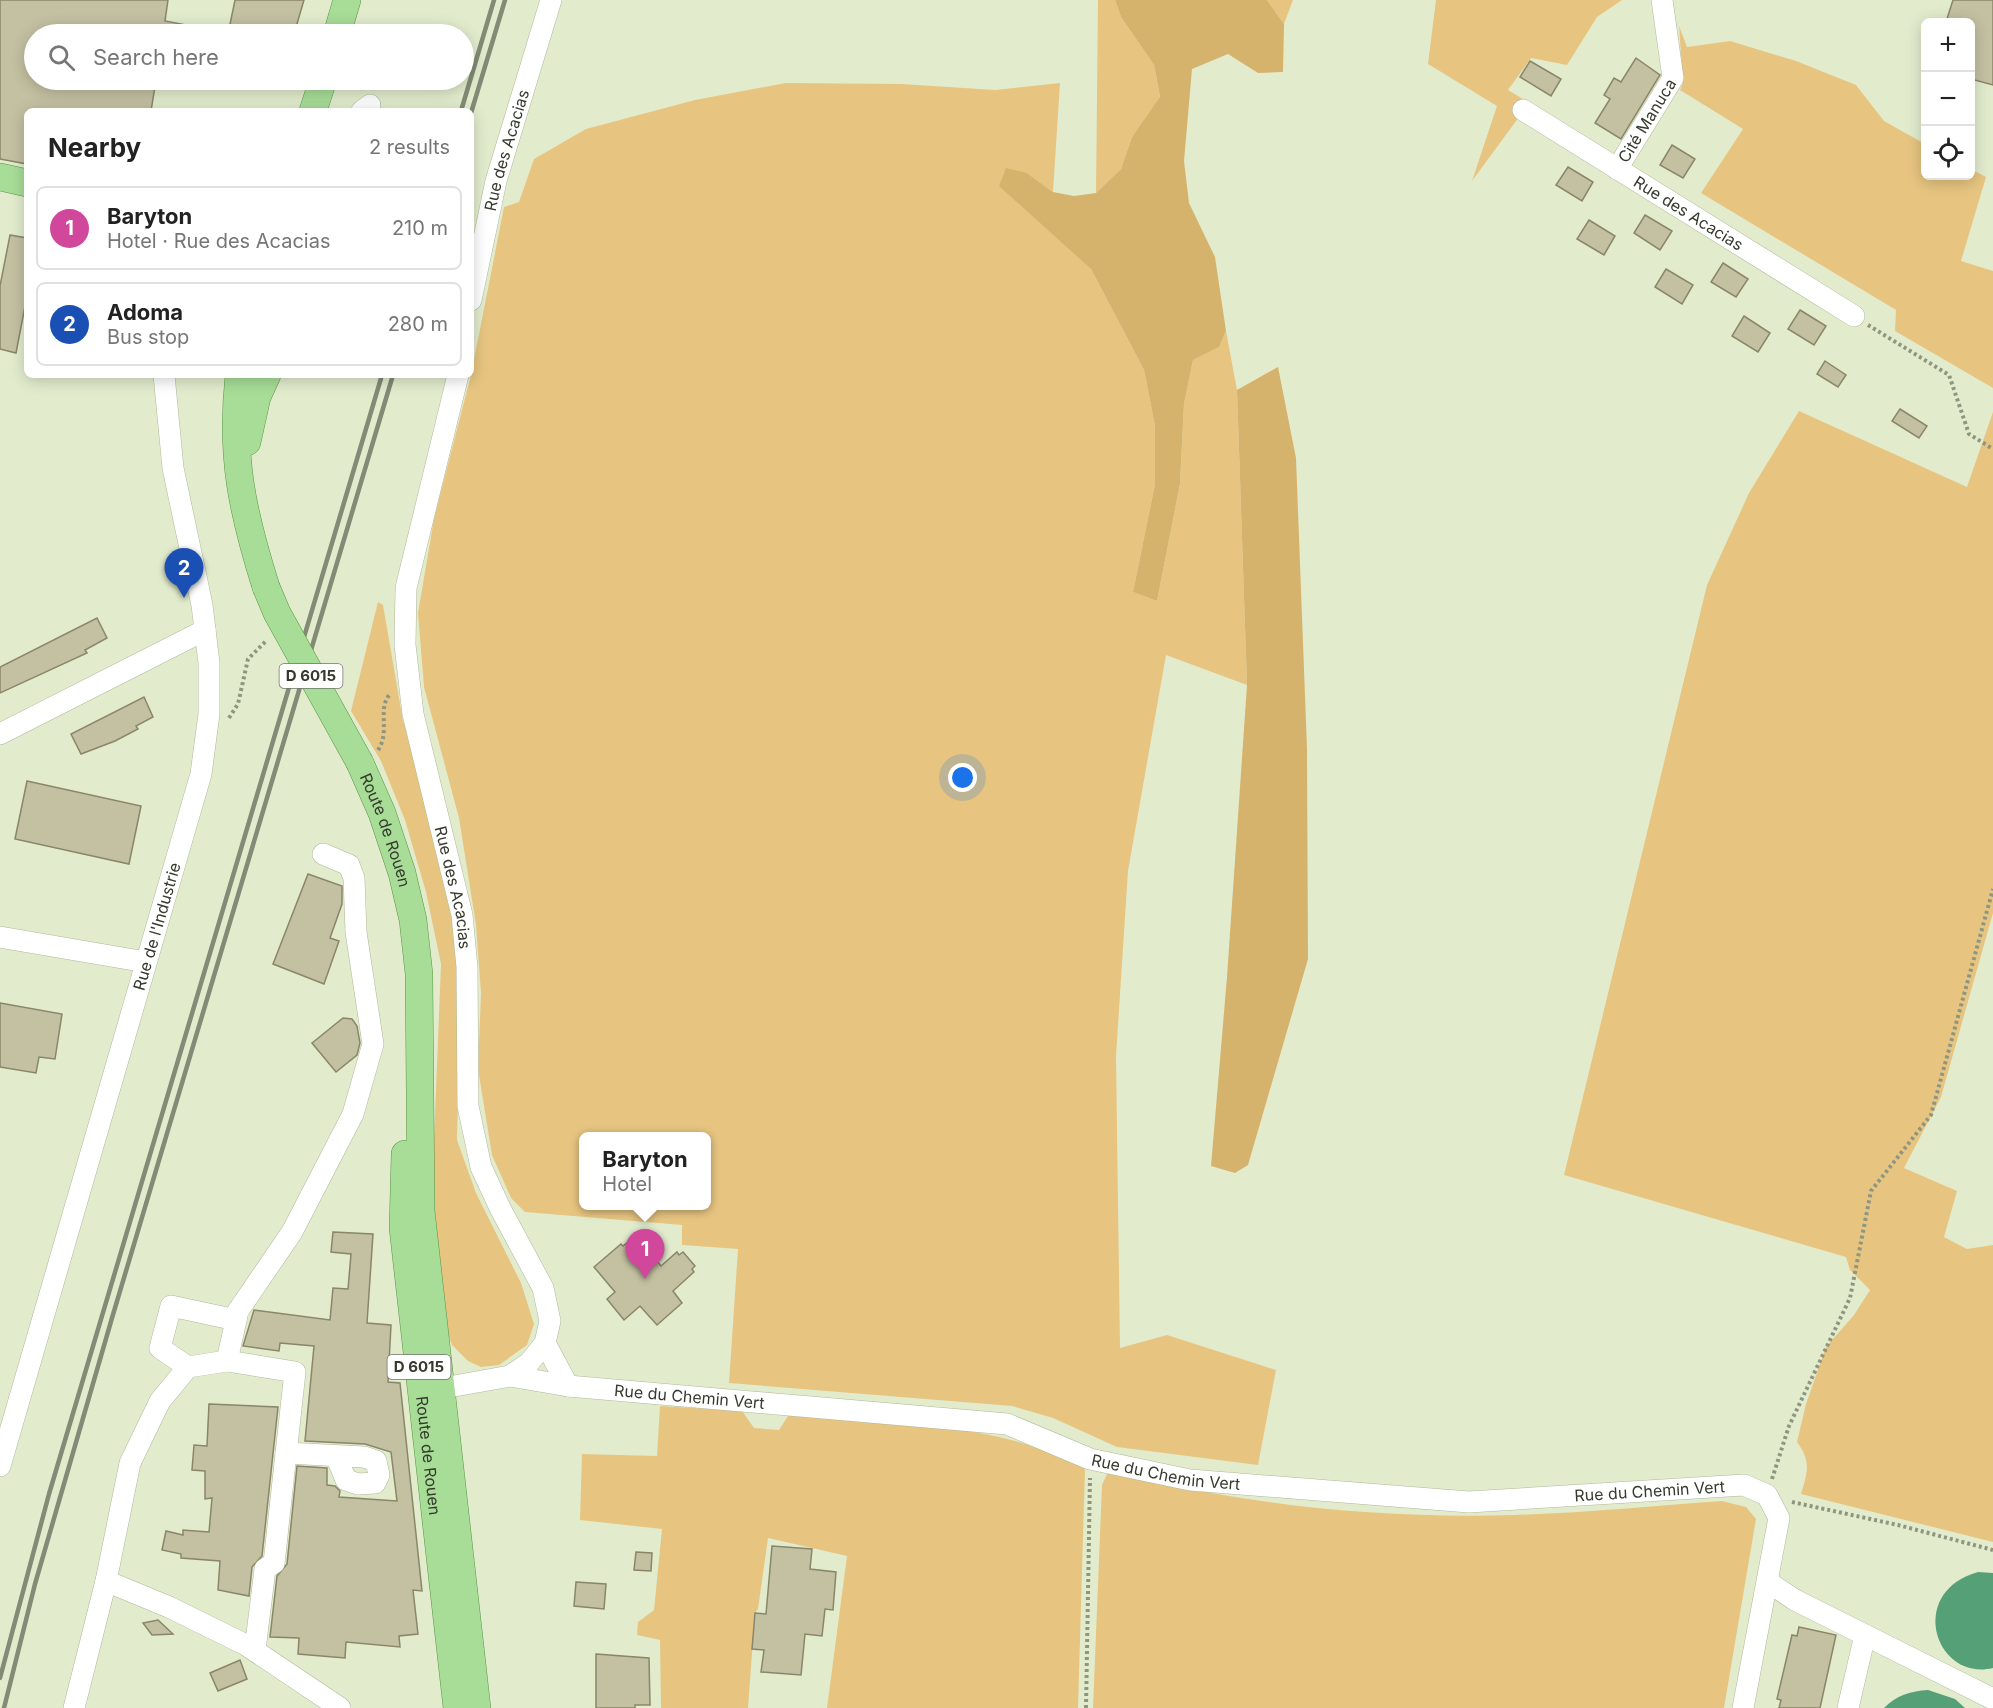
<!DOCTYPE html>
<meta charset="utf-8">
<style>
:root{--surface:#fff;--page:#f2f2f2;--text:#222;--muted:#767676;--line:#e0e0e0;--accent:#111827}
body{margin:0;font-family:Inter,sans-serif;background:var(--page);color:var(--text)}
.controls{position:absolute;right:18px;top:18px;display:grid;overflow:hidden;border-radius:9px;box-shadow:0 3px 15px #0003}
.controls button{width:54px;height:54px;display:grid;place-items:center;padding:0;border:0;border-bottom:2px solid var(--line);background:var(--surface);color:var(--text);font:30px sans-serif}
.you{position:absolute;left:963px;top:778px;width:21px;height:21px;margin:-15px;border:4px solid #fff;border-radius:50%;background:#1a73e8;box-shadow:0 0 0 9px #1a73e833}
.badge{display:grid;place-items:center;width:39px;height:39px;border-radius:50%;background:var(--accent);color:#fff;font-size:20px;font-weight:700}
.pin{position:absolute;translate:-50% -50px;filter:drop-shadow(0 2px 3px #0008)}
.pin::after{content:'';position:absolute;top:32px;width:21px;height:18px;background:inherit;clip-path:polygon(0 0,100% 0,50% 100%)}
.popup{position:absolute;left:579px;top:1132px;width:132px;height:78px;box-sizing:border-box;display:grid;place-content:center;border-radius:9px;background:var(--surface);filter:drop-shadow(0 2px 4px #0005);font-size:20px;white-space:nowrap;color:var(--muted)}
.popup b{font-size:22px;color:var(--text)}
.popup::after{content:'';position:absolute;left:50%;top:100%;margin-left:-12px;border:12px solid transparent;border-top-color:var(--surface)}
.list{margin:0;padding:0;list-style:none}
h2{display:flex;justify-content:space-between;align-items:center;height:78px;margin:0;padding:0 24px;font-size:26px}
h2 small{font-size:20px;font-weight:400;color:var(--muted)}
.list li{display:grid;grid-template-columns:39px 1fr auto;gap:18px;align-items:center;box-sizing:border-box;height:84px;margin:0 12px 12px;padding:0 12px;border:2px solid var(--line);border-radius:9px}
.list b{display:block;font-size:22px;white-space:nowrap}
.list p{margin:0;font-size:20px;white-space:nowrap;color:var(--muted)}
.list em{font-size:20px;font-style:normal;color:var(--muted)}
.icon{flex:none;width:33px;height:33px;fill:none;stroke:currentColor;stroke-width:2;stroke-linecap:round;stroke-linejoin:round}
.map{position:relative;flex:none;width:1993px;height:1708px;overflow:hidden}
.search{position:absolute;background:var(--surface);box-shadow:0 3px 15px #0003;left:24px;top:24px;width:450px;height:66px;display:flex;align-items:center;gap:15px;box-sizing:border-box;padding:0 21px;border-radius:33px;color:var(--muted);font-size:22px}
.panel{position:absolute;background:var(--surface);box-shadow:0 3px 15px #0003;left:24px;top:108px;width:450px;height:270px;border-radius:9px}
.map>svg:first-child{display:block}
.green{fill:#e7c581;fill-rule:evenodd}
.forest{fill:#d6b36d}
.water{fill:#56a077}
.building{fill:#c4c0a2;stroke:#898669;stroke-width:1.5}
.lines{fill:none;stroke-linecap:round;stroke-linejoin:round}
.minor-casing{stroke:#afb89a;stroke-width:22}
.major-casing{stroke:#599545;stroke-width:28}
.path{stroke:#8e9680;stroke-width:4;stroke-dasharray:3 3;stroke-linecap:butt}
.minor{stroke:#fff;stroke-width:21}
.major{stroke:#a7dd97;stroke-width:27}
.rail{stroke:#838a75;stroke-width:4.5}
.major-bridge-casing{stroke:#599545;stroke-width:28;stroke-linecap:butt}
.major-bridge{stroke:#a7dd97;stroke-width:27}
.labels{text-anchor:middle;stroke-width:5;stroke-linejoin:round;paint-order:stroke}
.shield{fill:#fff;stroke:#72756d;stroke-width:1.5}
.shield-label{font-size:15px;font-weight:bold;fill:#363a2e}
.street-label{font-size:16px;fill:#363a2e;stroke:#fff}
</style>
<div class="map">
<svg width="1993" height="1708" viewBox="0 0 1993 1708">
<rect width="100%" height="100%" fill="#e2eccd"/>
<g class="green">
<polygon points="1098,0 1115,0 1121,17 1154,65 1160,98 1132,137 1121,169 1096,193"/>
<polygon points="1267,0 1293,0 1284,24"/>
<polygon points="1436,0 1622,0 1597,17 1567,65 1531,58 1508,90 1523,99 1519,117 1472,181 1497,106 1428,64"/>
<polygon points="1679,26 1687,47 1730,41 1796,61 1856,85 1884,121 1925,144 1926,176 1970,176 1971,169 1986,177 1961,261 1993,271 1993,388 1895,331 1896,310 1701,193 1743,129 1680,90 1683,83"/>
<path d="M786,83L902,84L995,90L1060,83L1053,192L1027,173L1065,244L1091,269L1144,370L1155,426V484L1133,592L1157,601L1180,484L1184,404L1193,360L1219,347L1226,331L1237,390L1247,685L1166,655L1128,871L1116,1056L1120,1348L1167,1335L1276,1370L1258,1465L1117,1447L1053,1418L1012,1406L729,1383L738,1249L682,1245V1225L525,1212L511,1198L492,1155L478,1069L481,993L476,925L459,818L424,687L418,613L434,519L471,375L504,207L519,202L534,159L586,129L695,100ZM584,1136H706V1206H584Z"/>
<path d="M1799,411L1967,487L1993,412V913L1941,1097L1904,1168L1957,1191L1944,1237L1967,1249L1993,1245V1542L1801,1494C1808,1471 1811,1461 1797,1442L1806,1404L1826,1347L1854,1315L1870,1290L1850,1270L1846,1257L1564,1175L1707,585L1749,493Z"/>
<polygon points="378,602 383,605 403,721 417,759 447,875 461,976 457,1140 476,1193 521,1283 534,1324 527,1345 499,1365 481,1367 468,1361 452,1345 445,1326 432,1190 441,964 426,892 405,820 381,761 351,711"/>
<path d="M660,1406L742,1411L754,1428L779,1430L788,1416C825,1416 861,1420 898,1423C964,1429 1026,1436 1085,1469L1078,1708H827L847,1556L768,1538L758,1609L755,1613L748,1708H661L660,1640L637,1635L638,1622L654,1610L662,1529L580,1520L582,1454L657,1456Z"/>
<path d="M1109,1470C1240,1505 1378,1519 1514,1515C1583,1513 1653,1506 1722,1501L1746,1507L1756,1519L1724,1708H1093L1102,1485Z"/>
</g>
<g class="forest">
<polygon points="1115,0 1267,0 1284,24 1283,72 1258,73 1228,54 1192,69 1184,161 1189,203 1215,257 1226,331 1219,347 1193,360 1184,404 1180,484 1157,601 1133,592 1155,484 1155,426 1144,370 1091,269 999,186 1006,168 1027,173 1053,192 1074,196 1096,193 1121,169 1132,137 1160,97 1154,65 1121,17"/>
<polygon points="1278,367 1296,458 1307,748 1308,959 1248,1165 1235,1173 1211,1166 1227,977 1247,685 1237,390"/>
</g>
<g class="water">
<path d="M1978,1572L1993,1573V1668C1935,1682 1906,1592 1978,1572Z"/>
<path d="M1928,1690L1955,1699L1965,1708H1884C1897,1695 1911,1691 1928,1690Z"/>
</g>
<g class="building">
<polygon points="0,0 168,0 165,21 197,27 197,34 34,34 34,80 156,80 151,111 27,111 27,164 0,159"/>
<polygon points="235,0 304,0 294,34 228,34"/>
<polygon points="1953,0 1993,0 1993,85 1971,79 1971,22 1946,22"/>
<polygon points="1636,58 1660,75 1621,139 1595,123 1610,99 1604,95 1614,78 1621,82"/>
<polygon points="1530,61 1561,79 1551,96 1520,77"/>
<polygon points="1672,145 1695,159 1683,178 1660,165"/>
<polygon points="1568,167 1593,182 1582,201 1556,185"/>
<polygon points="1645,215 1672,231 1660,250 1634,233"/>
<polygon points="1589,220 1615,236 1604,255 1577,239"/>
<polygon points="10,235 27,238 27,296 16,353 0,349 0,286"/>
<polygon points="1723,263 1748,279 1736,297 1711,282"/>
<polygon points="1666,269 1693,285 1682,304 1655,287"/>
<polygon points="1800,310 1826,326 1814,345 1788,329"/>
<polygon points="1744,316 1770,333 1758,352 1732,336"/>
<polygon points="1825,361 1846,375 1838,387 1817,374"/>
<polygon points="1900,409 1927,426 1919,438 1892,421"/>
<polygon points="97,618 107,638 85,650 87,653 0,693 0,667"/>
<polygon points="144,697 153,717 136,726 138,729 115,741 81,754 71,734"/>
<polygon points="27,781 141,806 129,864 15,839"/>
<polygon points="308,874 342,886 342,904 330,938 339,941 324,984 273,964"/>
<polygon points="0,1003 62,1014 55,1059 39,1057 36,1073 0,1067"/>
<polygon points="343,1018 352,1019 357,1026 360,1043 357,1055 336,1072 312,1043"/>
<polygon points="333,1232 373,1234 367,1323 391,1325 388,1382 400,1383 422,1591 413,1590 418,1634 399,1636 400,1647 346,1642 345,1658 298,1654 299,1638 270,1637 277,1576 287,1564 297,1466 327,1468 327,1485 335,1486 340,1491 339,1497 397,1501 391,1452 365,1444 305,1441 314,1346 280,1343 279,1351 243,1346 254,1310 330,1320 333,1288 348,1289 351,1254 331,1252"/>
<polygon points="636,1235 661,1266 677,1252 679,1255 683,1252 695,1266 692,1269 694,1272 673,1291 682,1303 657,1325 640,1306 624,1320 607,1299 615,1292 594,1267 621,1244 623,1246"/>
<polygon points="209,1404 278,1407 262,1556 252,1567 249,1596 218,1590 220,1561 181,1558 181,1554 162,1550 166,1531 183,1535 183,1530 209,1532 212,1498 205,1499 205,1471 192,1470 194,1445 207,1446"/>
<polygon points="772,1546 812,1549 810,1569 836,1572 833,1610 825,1609 822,1636 805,1634 801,1675 761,1672 764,1650 752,1649 755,1613 766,1614"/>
<polygon points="636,1552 652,1553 651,1571 634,1570"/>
<polygon points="576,1582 606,1584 604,1609 574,1606"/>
<polygon points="158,1620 173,1634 152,1635 143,1623"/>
<polygon points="1799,1627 1836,1635 1820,1708 1779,1708 1781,1700 1777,1699 1792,1635 1797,1636"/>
<polygon points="596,1654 649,1658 650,1705 635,1705 635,1708 596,1708"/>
<polygon points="240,1660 247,1679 218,1691 210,1673"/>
</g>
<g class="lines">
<defs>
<g id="minor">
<path id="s1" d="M1523,110L1854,316"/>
<polyline points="362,111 370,105"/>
<path id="s2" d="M1617,169L1673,78L1662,0"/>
<path id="s3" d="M471,300L496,181L551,0"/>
<path id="s4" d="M458,375L406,588L405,645L413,714L462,915L467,967L468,1106L481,1167L501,1210L543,1288L550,1321L545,1343L529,1363L510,1376"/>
<polyline points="0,734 205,630"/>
<polyline points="0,937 146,962"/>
<polyline points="545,1343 568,1386"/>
<polyline points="227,1361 295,1372 274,1563 265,1569 255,1650"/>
<polyline points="188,1367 160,1348 171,1306 236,1320"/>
<path id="s5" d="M426,1391L510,1376L568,1386L1007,1424L1090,1459L1190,1480L1469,1502L1744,1485L1767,1495L1779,1518L1743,1708"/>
<polyline points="286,1453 364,1457 376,1461 379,1475 375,1483 358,1484 346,1480 336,1456"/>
<path id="s6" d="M0,1466L201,774L209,714V663L202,605L173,468L164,375"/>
<polyline points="106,1581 169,1607 246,1645 340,1708"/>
<polyline points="1768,1582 1795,1600 1865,1635 1848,1708"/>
<polyline points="1865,1635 1993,1699"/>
<polyline points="74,1708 106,1581 130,1463 160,1401 188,1367 227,1361 238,1311 292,1232 353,1114 373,1044 356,932 354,878 349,865 323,854"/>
</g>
<g id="major">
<polyline points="337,34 347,0"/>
<polyline points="313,111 323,80"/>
<polyline points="0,177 27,183"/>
<path d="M239,375C230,455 242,511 266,587"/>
<polyline points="247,442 257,397 267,375"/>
<path id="s7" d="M360,763L382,813L402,873L413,920L419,974L421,1211L477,1708"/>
<path id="s8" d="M405,1154L403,1228L457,1708"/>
</g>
</defs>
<use href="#minor" class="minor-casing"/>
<use href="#major" class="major-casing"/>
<g class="path">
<polyline points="1868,325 1949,375 1969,434 1993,449"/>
<polyline points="229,718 238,704 248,659 266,641"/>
<path d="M378,750C391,732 376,708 391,693"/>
<polyline points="1772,1479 1789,1426 1850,1298 1871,1191 1931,1115 1993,889"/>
<polyline points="1792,1502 1898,1525 1993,1550"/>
<polyline points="1086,1708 1090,1478"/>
</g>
<use href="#minor" class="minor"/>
<use href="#major" class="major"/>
<g class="rail">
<polyline points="461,111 494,0"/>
<polyline points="471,113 505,0"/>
<polyline points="0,1678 49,1494 382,375"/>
<polyline points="4,1708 35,1584 112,1318 393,375"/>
</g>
<defs>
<polyline id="major-bridge" points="266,587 277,613 360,763"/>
</defs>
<use href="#major-bridge" class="major-bridge-casing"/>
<use href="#major-bridge" class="major-bridge"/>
</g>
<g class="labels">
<g class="shield">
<rect x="279.5" y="664" width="63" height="24" rx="4.5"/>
<rect x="387.5" y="1355" width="63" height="24" rx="4.5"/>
</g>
<g class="shield-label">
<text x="311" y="681">D 6015</text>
<text x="419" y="1372">D 6015</text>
</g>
<g class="street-label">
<text dy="6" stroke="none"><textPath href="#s2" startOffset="57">Cité Manuca</textPath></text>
<text dy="6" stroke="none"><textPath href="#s3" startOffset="154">Rue des Acacias</textPath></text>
<text dy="6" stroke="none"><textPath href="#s1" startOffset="195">Rue des Acacias</textPath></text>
<text dy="6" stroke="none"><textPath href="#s7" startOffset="72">Route de Rouen</textPath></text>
<text dy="6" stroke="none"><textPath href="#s4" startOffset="524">Rue des Acacias</textPath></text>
<text dy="6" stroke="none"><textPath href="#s6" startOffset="562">Rue de l'Industrie</textPath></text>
<text dy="6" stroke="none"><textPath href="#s5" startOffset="266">Rue du Chemin Vert</textPath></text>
<text dy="6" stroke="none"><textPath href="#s8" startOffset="303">Route de Rouen</textPath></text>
<text dy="6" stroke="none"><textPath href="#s5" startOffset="752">Rue du Chemin Vert</textPath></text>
<text dy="6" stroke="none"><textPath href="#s5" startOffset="1238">Rue du Chemin Vert</textPath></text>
</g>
</g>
</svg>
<div class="controls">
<button>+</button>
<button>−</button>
<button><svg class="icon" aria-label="locate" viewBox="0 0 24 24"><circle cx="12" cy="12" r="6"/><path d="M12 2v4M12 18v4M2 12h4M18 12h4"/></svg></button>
</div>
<div class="you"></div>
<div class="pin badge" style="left:645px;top:1279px;background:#d1479c">1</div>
<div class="popup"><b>Baryton</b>Hotel</div>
<div class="pin badge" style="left:184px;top:598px;background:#1a4fb4">2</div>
<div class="search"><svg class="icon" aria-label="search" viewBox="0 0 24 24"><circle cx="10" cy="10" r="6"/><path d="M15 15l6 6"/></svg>Search here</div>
<section class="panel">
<h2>Nearby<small>2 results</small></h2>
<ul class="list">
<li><span class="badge" style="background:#d1479c">1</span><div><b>Baryton</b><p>Hotel · Rue des Acacias</p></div><em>210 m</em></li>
<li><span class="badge" style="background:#1a4fb4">2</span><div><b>Adoma</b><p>Bus stop</p></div><em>280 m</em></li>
</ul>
</section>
</div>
